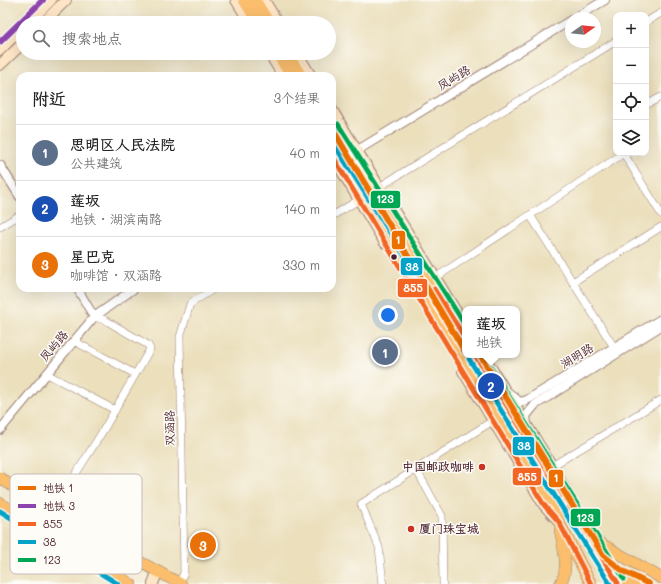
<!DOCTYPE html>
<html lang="zh">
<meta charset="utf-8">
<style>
:root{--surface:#fff;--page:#f6f6f6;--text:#222;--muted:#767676;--line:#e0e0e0;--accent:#d93025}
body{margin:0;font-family:Mali,"LXGW WenKai TC",sans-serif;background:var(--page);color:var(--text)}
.controls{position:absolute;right:12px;top:12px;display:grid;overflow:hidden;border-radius:8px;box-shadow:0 4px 16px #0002}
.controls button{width:36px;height:36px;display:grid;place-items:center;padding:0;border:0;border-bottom:1px solid var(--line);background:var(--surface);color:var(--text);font:20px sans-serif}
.compass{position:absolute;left:565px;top:12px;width:36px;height:36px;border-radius:50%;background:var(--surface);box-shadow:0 4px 16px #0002;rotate:75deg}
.you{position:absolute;left:388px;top:315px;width:14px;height:14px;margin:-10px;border:3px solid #fff;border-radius:50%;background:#1a73e8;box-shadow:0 0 0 6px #1a73e833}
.badge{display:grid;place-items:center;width:26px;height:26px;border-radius:50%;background:var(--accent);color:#fff;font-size:13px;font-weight:700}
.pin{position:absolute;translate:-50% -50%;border:2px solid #fff;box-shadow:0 1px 4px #0006}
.popup{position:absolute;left:462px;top:306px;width:58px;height:52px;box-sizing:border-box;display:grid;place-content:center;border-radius:8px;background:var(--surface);filter:drop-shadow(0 1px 3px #0005);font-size:13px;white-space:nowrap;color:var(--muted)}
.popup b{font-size:15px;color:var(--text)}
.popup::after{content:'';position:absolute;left:50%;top:100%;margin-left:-8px;border:8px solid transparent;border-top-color:var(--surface)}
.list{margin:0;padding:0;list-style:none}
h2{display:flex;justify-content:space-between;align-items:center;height:52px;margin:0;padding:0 16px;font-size:17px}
h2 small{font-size:13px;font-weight:400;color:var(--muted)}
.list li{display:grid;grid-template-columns:26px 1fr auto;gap:12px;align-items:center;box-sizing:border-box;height:56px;padding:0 16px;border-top:1px solid var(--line)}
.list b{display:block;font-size:15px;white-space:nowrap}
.list p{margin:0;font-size:13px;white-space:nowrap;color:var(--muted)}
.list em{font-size:13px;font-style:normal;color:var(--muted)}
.icon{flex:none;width:22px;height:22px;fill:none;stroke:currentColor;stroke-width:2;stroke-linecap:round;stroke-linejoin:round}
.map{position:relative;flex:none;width:661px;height:584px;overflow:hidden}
.search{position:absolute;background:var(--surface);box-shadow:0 4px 16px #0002;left:16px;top:16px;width:320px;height:44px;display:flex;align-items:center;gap:10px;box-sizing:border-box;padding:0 14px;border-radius:22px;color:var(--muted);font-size:15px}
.panel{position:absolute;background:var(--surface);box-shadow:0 4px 16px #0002;left:16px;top:72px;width:320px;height:220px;border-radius:12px}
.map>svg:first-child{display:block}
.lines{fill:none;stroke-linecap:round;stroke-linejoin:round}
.minor-casing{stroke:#9a7f74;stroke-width:8}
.tertiary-casing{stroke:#9a7f74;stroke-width:10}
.secondary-casing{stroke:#9a7f74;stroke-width:12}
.primary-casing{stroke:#9a7f74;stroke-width:12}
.minor{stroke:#fff;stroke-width:7}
.tertiary{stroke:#fff;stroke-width:8}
.secondary{stroke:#fde5c5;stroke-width:10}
.primary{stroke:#fabe6d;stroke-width:11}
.bus-1-casing{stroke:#fdfcf7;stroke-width:8}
.bus-2-casing{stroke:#fdfcf7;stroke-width:8}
.bus-3-casing{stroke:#fdfcf7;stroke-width:8}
.bus-1{stroke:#f26522;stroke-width:5}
.bus-2{stroke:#04a2c6;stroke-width:5}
.bus-3{stroke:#00a651;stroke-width:5}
.metro-1-casing{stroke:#fdfcf7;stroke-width:9}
.metro-2-casing{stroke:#fdfcf7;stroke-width:9}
.metro-1{stroke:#ec7000;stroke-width:6}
.metro-2{stroke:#8e44ad;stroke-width:6}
.bus-dot{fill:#4a1f2b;stroke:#fdfcf7;stroke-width:1.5}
.poi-dot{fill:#c8321e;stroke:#fdfcf7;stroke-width:1.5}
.labels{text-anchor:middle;stroke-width:3;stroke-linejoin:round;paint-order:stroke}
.street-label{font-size:12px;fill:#4a1f2b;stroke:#fdfcf7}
.poi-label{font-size:12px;font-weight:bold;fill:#4a1f2b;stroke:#fdfcf7;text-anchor:end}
.key{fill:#fdfcf7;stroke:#c7baba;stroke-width:1}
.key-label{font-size:11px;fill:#4a1f2b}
.line-badge{stroke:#fdfcf7;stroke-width:1.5}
.badge-label{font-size:11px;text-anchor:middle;font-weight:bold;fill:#fff}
</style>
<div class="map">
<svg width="661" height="584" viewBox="0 0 661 584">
<rect width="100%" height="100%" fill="#fdfcf7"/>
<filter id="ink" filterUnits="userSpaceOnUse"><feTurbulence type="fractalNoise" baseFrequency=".025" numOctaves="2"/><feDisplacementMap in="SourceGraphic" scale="8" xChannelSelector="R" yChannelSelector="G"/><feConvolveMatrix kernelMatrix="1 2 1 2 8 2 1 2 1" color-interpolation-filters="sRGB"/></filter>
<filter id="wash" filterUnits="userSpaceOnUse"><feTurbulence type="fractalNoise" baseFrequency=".012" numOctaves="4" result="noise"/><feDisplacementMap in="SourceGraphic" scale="16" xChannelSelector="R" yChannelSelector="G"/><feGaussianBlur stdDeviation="0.9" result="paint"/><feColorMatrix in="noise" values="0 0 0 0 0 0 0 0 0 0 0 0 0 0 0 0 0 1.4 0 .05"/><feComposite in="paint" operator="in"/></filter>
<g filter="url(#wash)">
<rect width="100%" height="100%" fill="#ebdfbc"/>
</g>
<g filter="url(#ink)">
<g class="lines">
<defs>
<g id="minor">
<polyline points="646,22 661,13"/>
<polyline points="646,105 661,97"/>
<polyline points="624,154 661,214"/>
<polyline points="376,189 616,41"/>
<polyline points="530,215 614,347"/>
<polyline points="332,216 362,198"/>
<polyline points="0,227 20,215"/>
<polyline points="435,278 624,153"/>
<polyline points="573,282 661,227"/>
<polyline points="74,341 135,374"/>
<polyline points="47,374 115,410"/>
<polyline points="552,466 661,400"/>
<polyline points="416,469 442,516 443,584"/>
<polyline points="52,512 104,429 150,349 148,345 105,320 94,317"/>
<polyline points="179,583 184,573 180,337 190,304 215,288"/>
<polyline points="383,584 379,547 361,504 494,420"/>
</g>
<g id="tertiary">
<polyline points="575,18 605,0"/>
<polyline points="353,153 571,20"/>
<polyline points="0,165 20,197"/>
<polyline points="77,288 94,317"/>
<polyline points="508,392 520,402 527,400 661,319"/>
<polyline points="527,424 526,416 535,405 661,326"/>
<polyline points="0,430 94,317 135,288"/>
</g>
<g id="secondary">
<polyline points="236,0 250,23"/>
<polyline points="264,0 278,23"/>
<polyline points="28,23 51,0"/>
<polyline points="43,23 66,0"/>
<polyline points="0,50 23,27"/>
<polyline points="269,53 283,76"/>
<polyline points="297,53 311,76"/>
<polyline points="0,65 23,43"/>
<polyline points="332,110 465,326"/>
<polyline points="332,155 385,243"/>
<polyline points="483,355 552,466 574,505"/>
<polyline points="463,371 544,505 554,516"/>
<polyline points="153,584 157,572"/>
</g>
<g id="primary">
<polyline points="244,0 258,23"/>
<polyline points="255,0 269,23"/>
<polyline points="277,53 291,76"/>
<polyline points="287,53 301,76"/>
<polyline points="332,128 465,338"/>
<polyline points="332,144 447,336 538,477 559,522 591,584"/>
<path d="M475,355C523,431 568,508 618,583"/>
<polyline points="0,478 74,526 181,584"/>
<polyline points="0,503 131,584"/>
<path d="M560,530C563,546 570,570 560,584"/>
<polyline points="591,533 600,543 661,578"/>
<polyline points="615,584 633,581 640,584"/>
</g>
</defs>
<use href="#minor" class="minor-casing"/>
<use href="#tertiary" class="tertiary-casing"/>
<use href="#secondary" class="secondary-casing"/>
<use href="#primary" class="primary-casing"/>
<use href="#minor" class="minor"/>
<use href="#tertiary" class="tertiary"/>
<use href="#secondary" class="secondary"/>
<use href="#primary" class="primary"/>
<defs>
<g id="bus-1">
<polyline points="332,128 357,168"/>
<polyline points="332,155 544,505 559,522 591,584"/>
<polyline points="434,289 465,338"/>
<polyline points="475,355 618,583"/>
</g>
<g id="bus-2">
<polyline points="332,141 459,342"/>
<polyline points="469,359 610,584"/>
<polyline points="0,511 118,584"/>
</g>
<g id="bus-3">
<polyline points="338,124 465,325"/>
<polyline points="483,355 624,579"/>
</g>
</defs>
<use href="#bus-1" class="bus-1-casing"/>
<use href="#bus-2" class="bus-2-casing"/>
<use href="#bus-3" class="bus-3-casing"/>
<use href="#bus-1" class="bus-1"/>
<use href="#bus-2" class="bus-2"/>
<use href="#bus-3" class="bus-3"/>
<defs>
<g id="metro-1">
<polyline points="332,128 465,352"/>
<polyline points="480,355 603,555 623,571 649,584"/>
</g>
<polyline id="metro-2" points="0,42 43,0"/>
</defs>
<use href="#metro-1" class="metro-1-casing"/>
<use href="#metro-2" class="metro-2-casing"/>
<use href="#metro-1" class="metro-1"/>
<use href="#metro-2" class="metro-2"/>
</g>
</g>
<circle class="bus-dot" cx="394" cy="257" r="3.5"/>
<g class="poi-dot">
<circle cx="482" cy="467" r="4"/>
<circle cx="411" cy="529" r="4"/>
</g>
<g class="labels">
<g class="street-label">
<text transform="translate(454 78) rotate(-31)" y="4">凤屿路</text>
<text transform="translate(54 346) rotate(-50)" y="4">凤屿路</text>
<text transform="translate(577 356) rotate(-31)" y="4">湖明路</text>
<text transform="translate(170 428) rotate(-91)" y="4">双涵路</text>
</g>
<g class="poi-label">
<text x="474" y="471">中国邮政咖啡</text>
<text x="419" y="533" text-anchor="start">厦门珠宝城</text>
</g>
</g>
<rect x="10" y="474" width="132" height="100" rx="6" class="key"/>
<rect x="18" y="486" width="18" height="4" fill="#ec7000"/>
<rect x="18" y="504" width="18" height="4" fill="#8e44ad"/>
<rect x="18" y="522" width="18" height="4" fill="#f26522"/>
<rect x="18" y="540" width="18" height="4" fill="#04a2c6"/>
<rect x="18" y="558" width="18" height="4" fill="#00a651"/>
<g class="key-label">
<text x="43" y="492">地铁 1</text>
<text x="43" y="510">地铁 3</text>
<text x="43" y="528">855</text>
<text x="43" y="546">38</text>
<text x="43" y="564">123</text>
</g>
<g class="line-badge">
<rect x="370" y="190" width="31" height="19" rx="4" fill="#00a651"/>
<rect x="391" y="230" width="15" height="20" rx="4" fill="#ec7000"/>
<rect x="400" y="257" width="23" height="19" rx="4" fill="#04a2c6"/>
<rect x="397" y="278" width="31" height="20" rx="4" fill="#f26522"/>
<rect x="512" y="436" width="23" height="20" rx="4" fill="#04a2c6"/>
<rect x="512" y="467" width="30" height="19" rx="4" fill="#f26522"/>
<rect x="548" y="469" width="16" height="19" rx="4" fill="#ec7000"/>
<rect x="570" y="508" width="31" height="19" rx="4" fill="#00a651"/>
</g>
<g class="badge-label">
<text x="385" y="203">123</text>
<text x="398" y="244">1</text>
<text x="412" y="271">38</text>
<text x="413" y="292">855</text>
<text x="524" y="450">38</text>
<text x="527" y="481">855</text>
<text x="556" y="482">1</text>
<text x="585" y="522">123</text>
</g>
</svg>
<div class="controls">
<button>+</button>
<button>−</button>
<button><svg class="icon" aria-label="locate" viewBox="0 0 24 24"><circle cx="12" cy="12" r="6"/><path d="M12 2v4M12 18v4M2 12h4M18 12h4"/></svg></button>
<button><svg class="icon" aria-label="layers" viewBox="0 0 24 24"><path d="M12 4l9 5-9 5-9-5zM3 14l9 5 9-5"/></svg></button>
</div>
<svg class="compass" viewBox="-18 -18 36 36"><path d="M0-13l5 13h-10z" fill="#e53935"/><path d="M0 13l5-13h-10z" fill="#767676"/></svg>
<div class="you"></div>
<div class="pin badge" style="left:385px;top:352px;background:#5c6f8a">1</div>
<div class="pin badge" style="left:491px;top:386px;background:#1a4fb4">2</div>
<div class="popup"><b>莲坂</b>地铁</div>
<div class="pin badge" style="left:203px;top:545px;background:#e8710a">3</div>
<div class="search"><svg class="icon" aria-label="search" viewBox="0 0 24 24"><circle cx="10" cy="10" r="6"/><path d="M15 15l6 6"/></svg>搜索地点</div>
<section class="panel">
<h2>附近<small>3个结果</small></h2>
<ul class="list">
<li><span class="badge" style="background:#5c6f8a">1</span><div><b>思明区人民法院</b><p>公共建筑</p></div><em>40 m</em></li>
<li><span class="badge" style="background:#1a4fb4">2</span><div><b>莲坂</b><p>地铁 · 湖滨南路</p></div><em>140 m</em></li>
<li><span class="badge" style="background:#e8710a">3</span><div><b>星巴克</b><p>咖啡馆 · 双涵路</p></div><em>330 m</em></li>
</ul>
</section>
</div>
